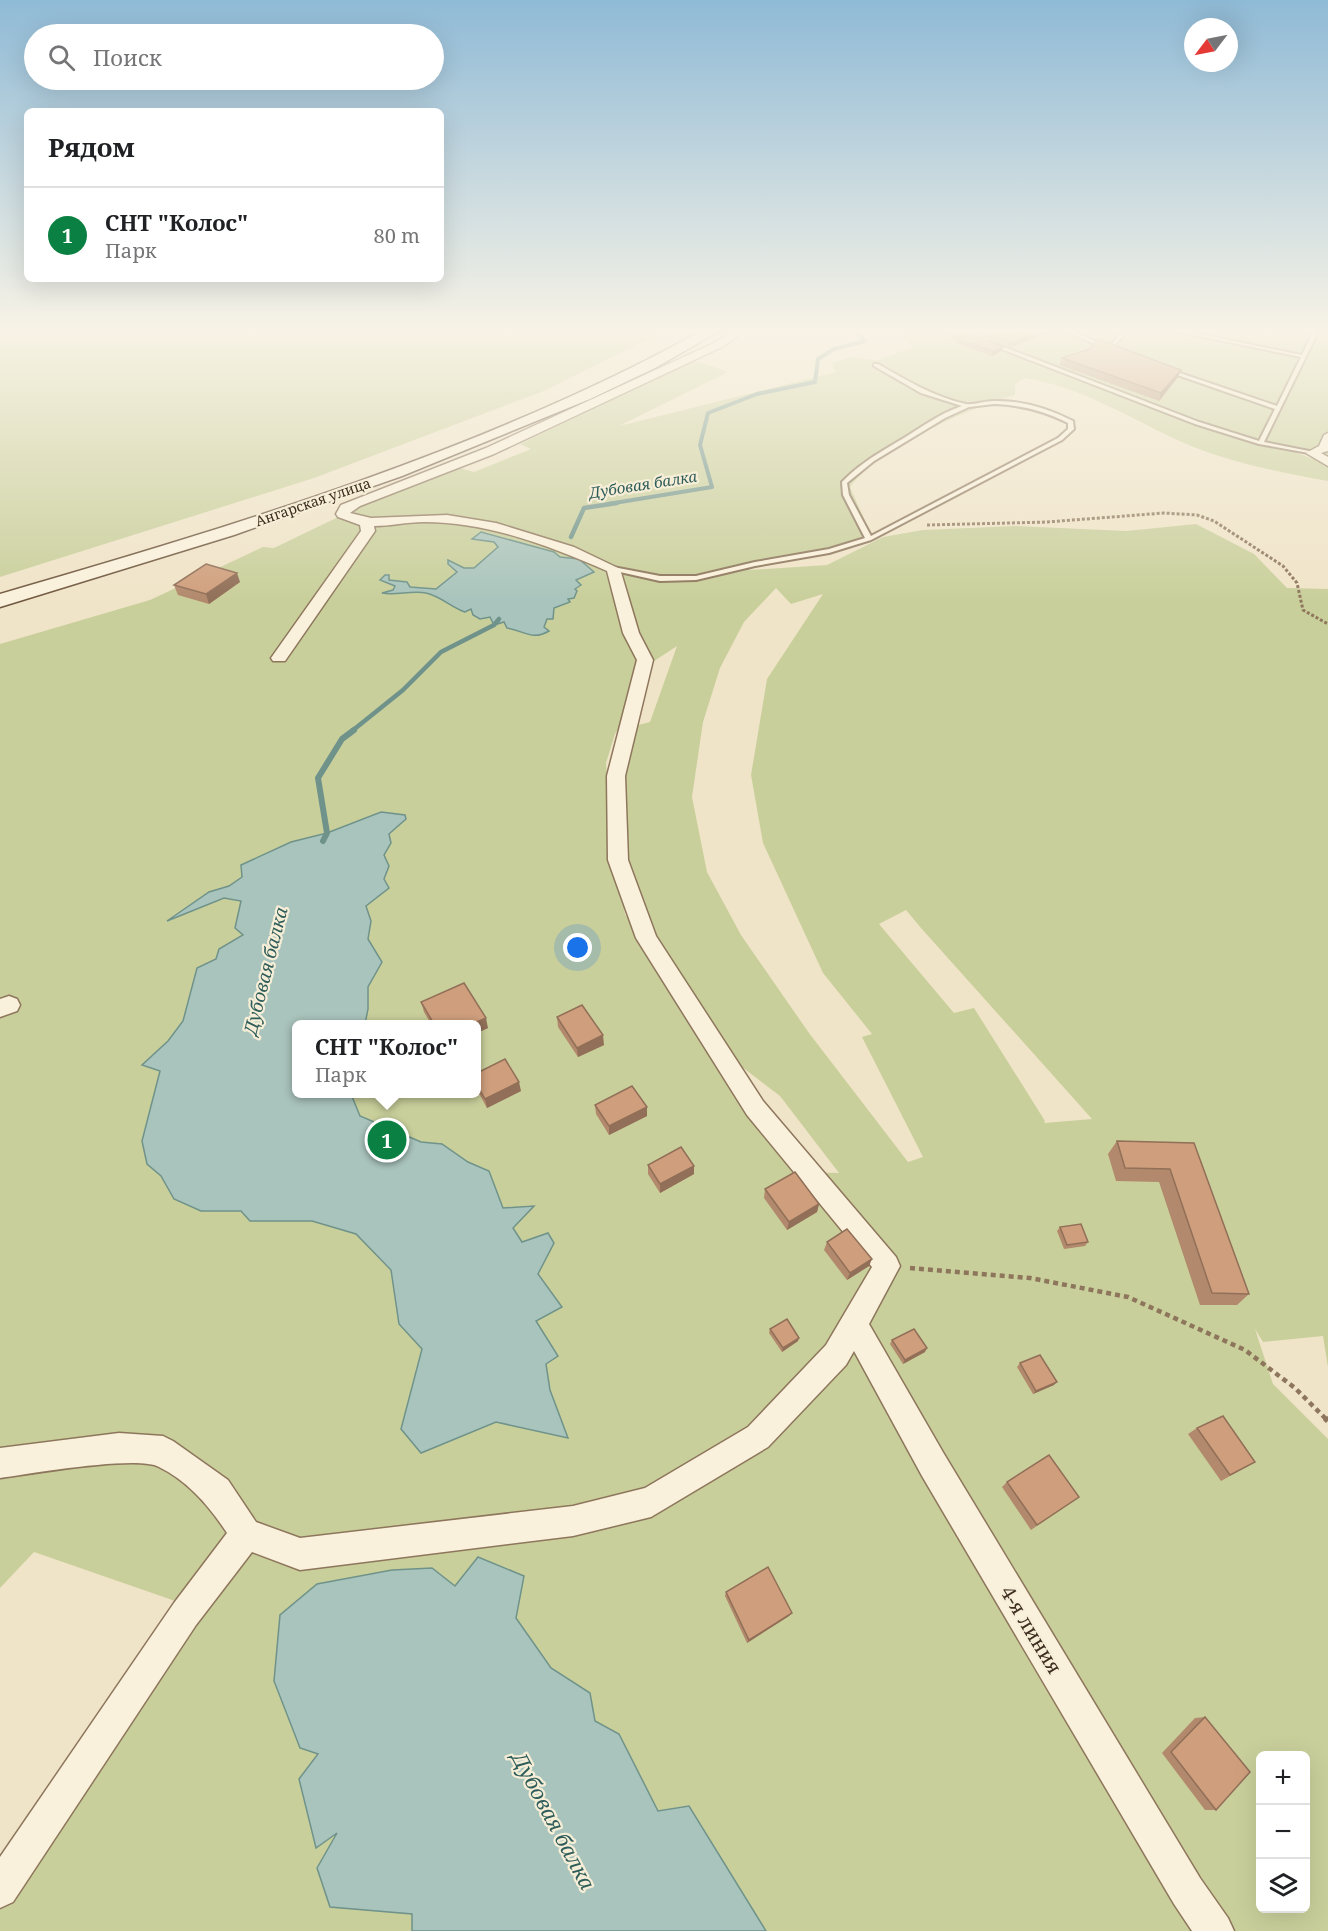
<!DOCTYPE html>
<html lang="ru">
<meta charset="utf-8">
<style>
:root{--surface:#fff;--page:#f2f2f2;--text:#202124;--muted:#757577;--line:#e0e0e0;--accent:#0b8043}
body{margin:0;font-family:"Noto Serif",serif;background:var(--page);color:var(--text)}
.controls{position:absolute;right:18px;bottom:18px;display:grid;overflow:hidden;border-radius:9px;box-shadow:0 6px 24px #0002}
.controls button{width:54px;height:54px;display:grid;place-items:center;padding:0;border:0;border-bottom:2px solid var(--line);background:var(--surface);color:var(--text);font:30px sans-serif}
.compass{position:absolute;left:1184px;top:18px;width:54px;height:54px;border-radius:50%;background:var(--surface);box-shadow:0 6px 24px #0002;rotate:238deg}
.you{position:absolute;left:578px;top:948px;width:21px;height:21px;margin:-15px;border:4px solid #fff;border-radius:50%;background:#1a73e8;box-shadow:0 0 0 9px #1a73e833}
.badge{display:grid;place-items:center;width:39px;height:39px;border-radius:50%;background:var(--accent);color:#fff;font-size:20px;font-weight:700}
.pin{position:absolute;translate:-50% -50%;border:3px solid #fff;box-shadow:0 2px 6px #0006}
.popup{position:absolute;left:292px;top:1020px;width:189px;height:78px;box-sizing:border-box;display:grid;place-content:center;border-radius:9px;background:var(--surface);filter:drop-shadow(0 2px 4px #0005);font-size:20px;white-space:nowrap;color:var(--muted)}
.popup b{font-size:22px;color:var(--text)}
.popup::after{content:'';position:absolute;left:50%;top:100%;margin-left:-12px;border:12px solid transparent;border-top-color:var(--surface)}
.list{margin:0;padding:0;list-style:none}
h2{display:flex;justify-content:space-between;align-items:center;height:78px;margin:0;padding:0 24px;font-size:26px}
h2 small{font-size:20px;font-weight:400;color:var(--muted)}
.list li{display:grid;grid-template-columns:39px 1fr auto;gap:18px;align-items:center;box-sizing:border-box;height:96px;padding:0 24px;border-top:2px solid var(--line)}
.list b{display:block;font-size:22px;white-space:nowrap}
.list p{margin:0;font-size:20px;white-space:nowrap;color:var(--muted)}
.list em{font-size:20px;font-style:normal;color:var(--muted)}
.icon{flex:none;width:33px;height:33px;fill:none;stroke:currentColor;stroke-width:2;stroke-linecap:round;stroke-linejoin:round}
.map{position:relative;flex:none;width:1328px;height:1931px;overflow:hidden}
.search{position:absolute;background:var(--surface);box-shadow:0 6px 24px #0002;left:24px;top:24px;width:420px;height:66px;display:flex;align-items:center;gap:15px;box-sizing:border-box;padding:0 21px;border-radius:33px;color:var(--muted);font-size:22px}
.panel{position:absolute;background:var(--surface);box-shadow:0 6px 24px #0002;left:24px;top:108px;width:420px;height:174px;border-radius:9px}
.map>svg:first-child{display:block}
.green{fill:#c9cf9b;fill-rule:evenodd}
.water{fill:#a9c4bc;stroke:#6f938a;stroke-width:1.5}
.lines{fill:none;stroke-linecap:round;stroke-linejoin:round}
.stream-far2{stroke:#6f938a;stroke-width:4}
.stream-far1{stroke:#6f938a;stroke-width:4.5}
.stream{stroke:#6f938a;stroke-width:6}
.lane-casing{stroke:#8d765c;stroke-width:4}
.street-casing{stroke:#8d765c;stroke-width:3}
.secondary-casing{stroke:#6f573f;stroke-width:3}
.path-far2{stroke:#8d765c;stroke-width:3;stroke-dasharray:3 2;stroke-linecap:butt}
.path-far1{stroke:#8d765c;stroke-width:4.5;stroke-dasharray:5 4;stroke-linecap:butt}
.path{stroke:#8d765c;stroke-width:6;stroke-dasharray:7 4.5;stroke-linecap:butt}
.lane{fill:#faf1dc;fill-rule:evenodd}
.street{fill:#faf1dc;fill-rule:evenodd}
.secondary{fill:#faf1dc;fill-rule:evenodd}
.wall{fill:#b2896c}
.shaded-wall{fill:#916f58}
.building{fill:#cf9f7d;stroke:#916f58;stroke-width:1.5}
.labels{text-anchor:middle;stroke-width:4.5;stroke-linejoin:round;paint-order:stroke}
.far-street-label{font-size:14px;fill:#3d2e20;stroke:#f7eed8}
.far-water-label{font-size:15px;font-style:italic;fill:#2f5d5a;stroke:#f7eed8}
.water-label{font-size:18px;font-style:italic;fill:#2f5d5a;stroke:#f7eed8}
.near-street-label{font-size:20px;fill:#3d2e20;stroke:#f7eed8}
.near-water-label{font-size:21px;font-style:italic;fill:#2f5d5a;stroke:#f7eed8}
</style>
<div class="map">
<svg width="1328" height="1931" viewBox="0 0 1328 1931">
<rect width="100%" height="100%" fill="#f0e4c8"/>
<g class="green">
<polygon points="0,330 667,330 544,391 314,478 0,577"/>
<path d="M896,330H1328V459L1301,447L1274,445L1328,464V481C1279,472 1217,460 1173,438C1124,415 1079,386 1024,378L1015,384V395C969,408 878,448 850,487L870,532L842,547L764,560L749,570L827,565L883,537L923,530L1015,526L1126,531L1196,524L1254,554L1287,588L1328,589V1367L1323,1336L1263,1342L1255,1329L1273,1384L1328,1439V1931H0V1910L204,1611L34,1552L0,1588V644L150,600L263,547L274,548L365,504L460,468L474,472L531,449L520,444L694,360L728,372L619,426L836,372L832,363L850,357L878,360L914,347ZM776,588L791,604L823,594L767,679L751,775L763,843L823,973L872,1034L862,1037L923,1157L908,1162L809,1033L741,935L707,872L692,797L703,722L720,668L744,622ZM677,646L650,722L638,725L621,773L625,858L646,948L625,914L610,820L606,763L615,734L633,705L639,671ZM906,910L921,928L1092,1119L1044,1123L1045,1121L974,1008L954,1013L879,924ZM297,1024H477V1094H297ZM729,1057L780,1096L839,1173L796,1172ZM1260,1756H1306V1908H1260Z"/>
</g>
<g class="water">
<path d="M481,532L554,552L560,557L579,559L594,572L576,580L581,585L575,589L577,591L574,598L568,599L570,602L554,608L553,619H547L544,627L549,631C532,641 525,631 507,628L504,622L494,625L490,617L480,619L473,615L471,609L465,612C451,607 440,596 426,593C411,590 396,596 382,593L393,590L395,586L380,580L385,575H389V580L407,582L410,587L436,589L457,572L448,564V560L464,568H474L498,547L494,542L472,539Z"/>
<polygon points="381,812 405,815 406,819 389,834 391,843 384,855 389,866 384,879 389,888 366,906 371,921 368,939 382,962 368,987 368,1009 365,1024 297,1024 297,1094 351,1094 360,1116 421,1142 442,1144 468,1162 489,1171 503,1208 534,1206 513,1228 522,1242 548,1233 554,1243 538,1274 562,1307 536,1321 558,1356 546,1364 550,1390 568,1438 496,1422 421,1453 401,1429 422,1349 399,1324 391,1270 356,1234 312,1221 250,1221 241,1211 201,1211 174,1199 161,1176 147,1164 142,1141 160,1071 142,1065 168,1041 183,1021 197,968 216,959 219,949 243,935 235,928 241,901 224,898 167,921 209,892 229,886 242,877 241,865 291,842 327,833"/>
<polygon points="478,1557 524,1576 516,1618 551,1668 590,1693 595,1721 619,1734 658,1811 689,1806 766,1931 412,1931 412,1914 330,1907 317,1868 337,1833 316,1848 299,1779 318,1754 300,1748 274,1681 280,1615 317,1584 392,1570 432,1568 455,1586"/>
</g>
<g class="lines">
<polyline class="stream-far2" points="608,504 712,487 700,445 708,413 757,394 815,382 818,359 834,349 865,341 854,330"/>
<g class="stream-far1">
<polyline points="571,537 584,508 617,503"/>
<polyline points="352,731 403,690 441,652 494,625 499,619"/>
</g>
<polyline class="stream" points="323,841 327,833 318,778 342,739 354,730"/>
<defs>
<g id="lane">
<polygon points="1063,330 1070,330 1109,347 1123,330 1128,330 1113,348 1119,351 1117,354"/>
<polygon points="1169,330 1179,330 1302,355 1314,330 1319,330 1264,442 1314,452 1314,454 1259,444 1195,424 986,343 991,342 1199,422 1259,441 1275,409 1163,370 1168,369 1277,406 1301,357"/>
<path d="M874,364H878C906,380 934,397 966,404C974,405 985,401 993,401C1021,400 1048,408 1073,421L1074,429L1062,440L871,540L829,553L755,566L696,580L660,581L611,570V568L613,567L660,576H696L755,562L829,549L865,538L843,495L842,482C860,463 882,451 904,438C923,426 941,413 962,406L921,393L874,366ZM994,404C1021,405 1044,411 1068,423V429L1058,438L871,536L849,495L847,483L874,461L945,418L969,407Z"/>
</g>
<g id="street">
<path d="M735,330H747L722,347L494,454L360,506L350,513L371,518L447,515L496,523L574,547L620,569L639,633L653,660L625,776L628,860L656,936L763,1101L896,1257L900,1266L869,1324L944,1454L1200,1878L1228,1918L1234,1931H1192L1174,1904L922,1476L854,1351L846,1365L768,1447L651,1517L573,1536L300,1570L252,1552L196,1625L13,1902L0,1908V1857L174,1603L227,1533C210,1507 188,1481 159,1467C137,1455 30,1474 0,1478V1448L119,1433L163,1436L173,1441L228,1480L256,1522L300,1538L573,1506L645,1488L748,1427L826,1345L872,1267L747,1115L636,938L608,860L607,776L637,660L623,633L607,571C550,546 488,522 424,522C407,522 391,526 374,526L375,531L285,661H273L271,658L361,531L360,525L338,517L336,514L341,505L486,448L714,343Z"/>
<polygon points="1328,433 1328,451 1321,453 1328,457 1328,466 1306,453 1319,446 1324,435"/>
<polygon points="9,996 17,999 20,1005 17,1011 0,1017 0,999"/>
</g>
<path id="secondary" d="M703,330H721L655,368L590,399L402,476L234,535L0,607V594C235,526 489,449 703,330Z"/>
</defs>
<use href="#lane" class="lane-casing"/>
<use href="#street" class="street-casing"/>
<use href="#secondary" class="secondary-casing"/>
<polyline class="path-far2" points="927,525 1047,522 1164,513 1197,515 1214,521 1283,566 1297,583 1303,610 1328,624"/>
<polyline class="path-far1" points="910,1268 1030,1278 1128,1297 1245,1350 1295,1388 1327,1420"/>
<polyline class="path" points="1325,1418 1328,1421"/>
<use href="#lane" class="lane"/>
<use href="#street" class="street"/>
<use href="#secondary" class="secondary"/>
</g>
<g class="wall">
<polygon points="943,330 1002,351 992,356 956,343 956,339 942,334"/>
<polygon points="965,330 1047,330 1046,333 1012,347"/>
<polygon points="1062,358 1181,370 1178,377 1159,401 1059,365"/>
<polygon points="240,582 209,604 178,595 174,585"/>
<polygon points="421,1002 488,1028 477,1033 477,1024 431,1024 424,1012"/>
<polygon points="557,1017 604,1045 578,1057 558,1027"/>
<polygon points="477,1073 521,1091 487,1108 477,1090"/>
<polygon points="595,1105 647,1107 647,1116 609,1135 596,1114"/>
<polygon points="1117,1141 1194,1143 1249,1294 1237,1305 1200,1305 1159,1182 1116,1181 1108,1154"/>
<polygon points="648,1165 694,1174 660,1193 648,1174"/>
<polygon points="765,1189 819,1204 817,1212 787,1230 764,1198"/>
<polygon points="1060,1227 1088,1242 1085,1246 1064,1249 1057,1231"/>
<polygon points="827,1242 869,1266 847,1280 824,1250"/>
<polygon points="770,1329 798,1341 782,1352 769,1333"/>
<polygon points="892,1340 925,1352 903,1364 890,1344"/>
<polygon points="1020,1363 1054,1385 1033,1394 1017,1367"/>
<polygon points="1197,1428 1255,1462 1221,1481 1188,1434"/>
<polygon points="1007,1482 1079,1497 1031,1530 1002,1487"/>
<polygon points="726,1592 789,1616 747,1643 725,1596"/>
<polygon points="1205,1717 1216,1810 1205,1810 1162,1753 1195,1718"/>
</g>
<g class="shaded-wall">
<polygon points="1045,330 1047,330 1046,333 1012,347 1013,343"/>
<polygon points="1003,347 1002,351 992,356 993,351"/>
<polygon points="1181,370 1178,377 1159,401 1161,393"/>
<polygon points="237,573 240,582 209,604 206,594"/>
<polygon points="486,1018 488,1028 477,1033 477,1024 472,1024"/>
<polygon points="603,1035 604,1045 578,1057 577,1048"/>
<polygon points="519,1082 521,1091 487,1108 485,1099"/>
<polygon points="647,1107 647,1116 609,1135 609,1126"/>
<polygon points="694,1166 694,1174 660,1193 660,1184"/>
<polygon points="819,1204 817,1212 787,1230 789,1222"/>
<polygon points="872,1259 869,1266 847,1280 850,1273"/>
<polygon points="799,1338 798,1341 782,1352 783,1348"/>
<polygon points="927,1348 925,1352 903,1364 905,1360"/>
<polygon points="1057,1382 1054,1385 1033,1394 1036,1391"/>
<polygon points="792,1613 789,1616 747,1643 749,1640"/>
</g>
<g class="building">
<polygon points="943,330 962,330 1003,347 993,351 956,339 962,337"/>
<polygon points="977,330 1045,330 1013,343"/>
<polygon points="1098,339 1181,370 1161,393 1062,358 1090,349"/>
<polygon points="206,564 237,573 206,594 174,585"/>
<polygon points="464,983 486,1018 472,1024 434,1024 421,1002"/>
<polygon points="582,1005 603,1035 577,1048 557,1017"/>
<polygon points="505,1059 519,1082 485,1099 477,1085 477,1073"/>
<polygon points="632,1086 647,1107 609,1126 595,1105"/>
<polygon points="1117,1141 1194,1143 1249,1294 1212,1293 1170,1169 1125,1168"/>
<polygon points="681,1147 694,1166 660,1184 648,1165"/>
<polygon points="795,1172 819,1204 789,1222 765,1189"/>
<polygon points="1081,1224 1088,1242 1067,1245 1060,1227"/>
<polygon points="847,1229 872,1259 850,1273 827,1242"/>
<polygon points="787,1319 799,1338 783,1348 770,1329"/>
<polygon points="914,1329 927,1348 905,1360 892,1340"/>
<polygon points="1040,1355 1057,1382 1036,1391 1020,1363"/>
<polygon points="1223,1416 1255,1462 1230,1475 1197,1428"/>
<polygon points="1049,1455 1079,1497 1037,1525 1007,1482"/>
<polygon points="768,1567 792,1613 749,1640 726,1592"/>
<polygon points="1205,1717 1250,1772 1216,1810 1171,1752"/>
</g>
<linearGradient id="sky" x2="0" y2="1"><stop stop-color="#8fbad6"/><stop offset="0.55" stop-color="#f8f3e6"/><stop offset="1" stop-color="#f8f3e6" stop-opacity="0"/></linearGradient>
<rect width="1328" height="601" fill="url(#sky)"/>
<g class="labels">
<g class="far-street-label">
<text transform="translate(313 502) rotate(-19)" y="5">Ангарская улица</text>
</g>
<g class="far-water-label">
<text transform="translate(643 485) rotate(-9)" y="5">Дубовая балка</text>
</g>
<g class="water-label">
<text transform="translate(266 971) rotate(-76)" y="6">Дубовая балка</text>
</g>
<g class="near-street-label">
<text transform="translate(1031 1630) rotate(59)" y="7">4-я линия</text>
</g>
<g class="near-water-label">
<text transform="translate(553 1821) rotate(62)" y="7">Дубовая балка</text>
</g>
</g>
</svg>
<div class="controls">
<button>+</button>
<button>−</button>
<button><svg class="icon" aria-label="layers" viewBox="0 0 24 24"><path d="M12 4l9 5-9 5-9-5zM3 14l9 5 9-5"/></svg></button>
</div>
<svg class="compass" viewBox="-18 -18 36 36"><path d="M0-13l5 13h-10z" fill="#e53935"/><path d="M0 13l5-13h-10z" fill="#757577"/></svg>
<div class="you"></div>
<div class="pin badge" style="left:387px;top:1140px">1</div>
<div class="popup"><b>СНТ &quot;Колос&quot;</b>Парк</div>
<div class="search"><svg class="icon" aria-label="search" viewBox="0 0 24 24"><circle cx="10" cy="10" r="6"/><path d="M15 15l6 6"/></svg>Поиск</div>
<section class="panel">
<h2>Рядом<small></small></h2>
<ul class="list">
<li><span class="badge">1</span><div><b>СНТ &quot;Колос&quot;</b><p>Парк</p></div><em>80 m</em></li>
</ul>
</section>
</div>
